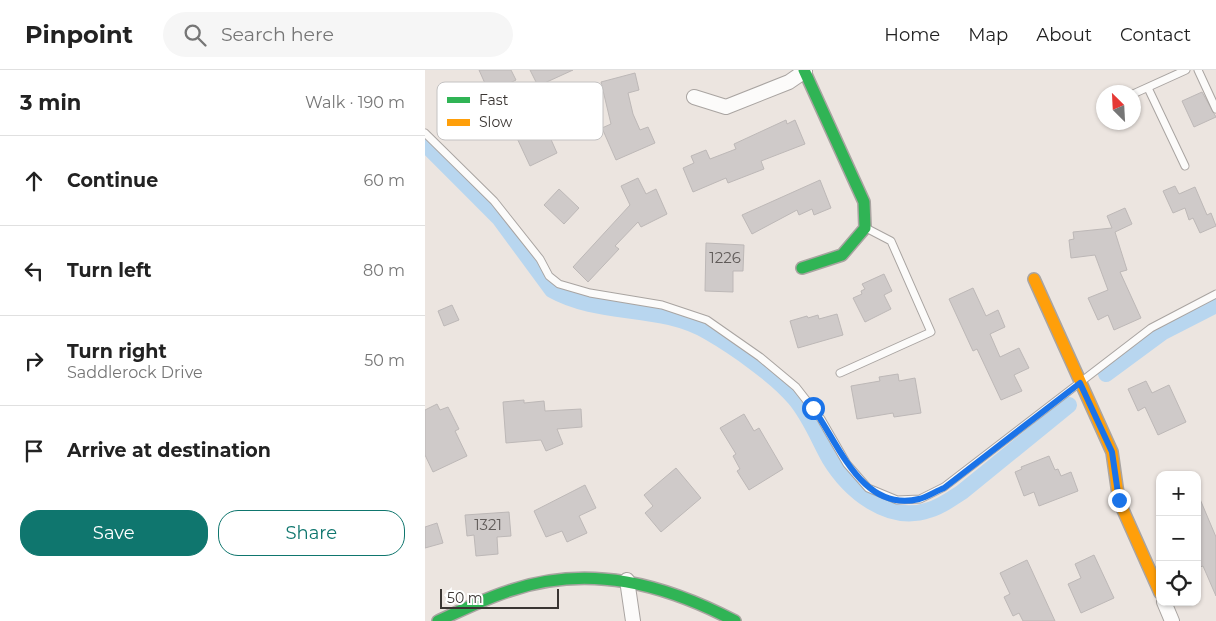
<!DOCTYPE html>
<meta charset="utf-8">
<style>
:root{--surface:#fff;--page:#f6f6f6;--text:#222;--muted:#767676;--line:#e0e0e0;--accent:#0f766e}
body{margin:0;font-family:Montserrat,sans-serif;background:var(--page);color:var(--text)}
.controls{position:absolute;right:15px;bottom:15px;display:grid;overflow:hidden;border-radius:10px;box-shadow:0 1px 4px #0004}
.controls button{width:45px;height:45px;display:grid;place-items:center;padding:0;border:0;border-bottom:1px solid var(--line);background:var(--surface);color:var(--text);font:25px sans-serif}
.compass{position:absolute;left:671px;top:15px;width:45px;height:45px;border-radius:50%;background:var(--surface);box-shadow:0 1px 4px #0004;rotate:336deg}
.scale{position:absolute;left:15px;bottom:12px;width:119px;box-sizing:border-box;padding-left:5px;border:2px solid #3a3532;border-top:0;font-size:14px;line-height:18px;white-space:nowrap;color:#3a3532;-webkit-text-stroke:4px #fff;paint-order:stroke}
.stop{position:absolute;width:15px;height:15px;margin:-11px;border:4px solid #1a73e8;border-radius:50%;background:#fff}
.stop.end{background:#1a73e8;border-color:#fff;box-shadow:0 1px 5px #0008}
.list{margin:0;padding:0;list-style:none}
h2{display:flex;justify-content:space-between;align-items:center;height:65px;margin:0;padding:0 20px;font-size:21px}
h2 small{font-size:16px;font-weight:400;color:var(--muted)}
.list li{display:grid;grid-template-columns:32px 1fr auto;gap:15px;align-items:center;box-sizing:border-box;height:90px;padding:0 20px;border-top:1px solid var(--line)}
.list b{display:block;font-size:19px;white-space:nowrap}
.list p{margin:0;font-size:16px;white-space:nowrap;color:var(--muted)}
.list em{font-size:16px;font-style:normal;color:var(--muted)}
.actions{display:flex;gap:10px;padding:15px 20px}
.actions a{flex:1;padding:11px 0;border:1px solid var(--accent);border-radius:20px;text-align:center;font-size:18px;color:var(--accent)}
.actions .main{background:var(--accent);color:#fff}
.icon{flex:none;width:28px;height:28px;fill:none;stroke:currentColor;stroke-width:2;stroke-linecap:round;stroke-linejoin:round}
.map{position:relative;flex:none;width:791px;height:551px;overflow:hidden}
header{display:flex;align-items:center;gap:30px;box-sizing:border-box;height:70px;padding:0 25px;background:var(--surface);border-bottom:1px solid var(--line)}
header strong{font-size:24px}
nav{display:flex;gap:28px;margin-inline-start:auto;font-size:18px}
.search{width:350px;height:45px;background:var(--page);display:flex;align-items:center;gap:12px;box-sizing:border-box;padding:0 18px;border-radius:28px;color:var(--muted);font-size:19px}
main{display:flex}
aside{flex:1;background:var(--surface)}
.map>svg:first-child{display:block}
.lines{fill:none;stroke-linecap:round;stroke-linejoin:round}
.canal{stroke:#b8d6ef;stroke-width:16}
.building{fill:#cfcac9;stroke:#bdb8b7}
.lane-casing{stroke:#a9a4a1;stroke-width:9}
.street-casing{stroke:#a9a4a1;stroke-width:16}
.fast-casing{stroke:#a9a4a1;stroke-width:14}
.slow-casing{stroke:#a9a4a1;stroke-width:14}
.lane{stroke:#fcfbfa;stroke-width:7}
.street{stroke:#fcfbfa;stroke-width:14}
.fast{stroke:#30b455;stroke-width:11}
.slow{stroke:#ff9f0a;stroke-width:11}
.route{stroke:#1a73e8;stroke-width:6}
.labels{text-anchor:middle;stroke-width:4;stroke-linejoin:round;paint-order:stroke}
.number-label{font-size:15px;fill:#5f5a58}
.key{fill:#fff;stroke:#c4c2c2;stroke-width:1}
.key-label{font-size:14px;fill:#3a3532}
</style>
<header>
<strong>Pinpoint</strong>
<div class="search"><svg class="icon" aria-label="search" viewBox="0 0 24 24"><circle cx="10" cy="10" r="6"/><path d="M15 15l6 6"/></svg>Search here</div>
<nav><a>Home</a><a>Map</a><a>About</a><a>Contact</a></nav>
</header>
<main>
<aside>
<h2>3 min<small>Walk · 190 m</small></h2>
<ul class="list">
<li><svg class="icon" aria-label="ahead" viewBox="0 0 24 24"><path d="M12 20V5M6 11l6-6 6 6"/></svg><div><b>Continue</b></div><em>60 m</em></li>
<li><svg class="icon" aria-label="left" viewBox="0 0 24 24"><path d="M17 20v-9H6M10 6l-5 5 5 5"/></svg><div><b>Turn left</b></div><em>80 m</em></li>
<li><svg class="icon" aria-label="right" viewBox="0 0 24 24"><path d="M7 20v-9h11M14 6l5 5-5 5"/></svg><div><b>Turn right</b><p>Saddlerock Drive</p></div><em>50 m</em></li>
<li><svg class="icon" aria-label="arrive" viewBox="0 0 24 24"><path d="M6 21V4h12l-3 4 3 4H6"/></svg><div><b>Arrive at destination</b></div></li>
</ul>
<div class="actions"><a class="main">Save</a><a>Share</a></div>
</aside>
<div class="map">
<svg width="791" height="551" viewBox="0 0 791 551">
<rect width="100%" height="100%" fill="#ece5e0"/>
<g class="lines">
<g class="canal">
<path d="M0,74L74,148L127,220C175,247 236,234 283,262C309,277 351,306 370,329C385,347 393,368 404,388C424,421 463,454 504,440C516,437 526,429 537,422L644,335"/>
<polyline points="681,304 738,262 791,235"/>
</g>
</g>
<g class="building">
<polygon points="54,0 86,0 91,10 75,18 84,35 69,42 63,29 66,27"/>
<polygon points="105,0 148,0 113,16"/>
<polygon points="210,3 214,20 203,23 208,44 215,60 223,57 230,73 191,90 177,58 186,54 176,12"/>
<polygon points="777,22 791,47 769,57 757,31"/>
<polygon points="112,38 132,83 105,96 91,66 87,68 80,53"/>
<polygon points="361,50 362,54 370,50 380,74 336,91 339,99 303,113 301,108 268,122 258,98 269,93 266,86 281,80 285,89 311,79 309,74"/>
<polygon points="213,108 221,124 231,119 242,144 216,157 213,152 190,176 194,179 163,212 148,197 205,135 196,116"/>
<polygon points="395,110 406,138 389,145 387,139 374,145 372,140 327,164 317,145"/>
<polygon points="750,116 754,124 770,117 782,145 786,143 791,156 775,163 768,148 764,150 760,138 748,143 738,121"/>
<polygon points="134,119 154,138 139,154 119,135"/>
<polygon points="700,138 707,154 690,162 702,200 695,202 716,248 689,260 683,245 673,250 663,228 683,220 670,185 646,188 644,170 649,169 648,162 687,158 682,146"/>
<polygon points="281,173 319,175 318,201 308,201 308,222 280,221"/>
<polygon points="459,204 467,221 459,225 466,239 440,252 428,228 437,224 436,221 440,219 437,214"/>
<polygon points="548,218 561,246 573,240 580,257 565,264 575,287 594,278 604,298 589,305 597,321 576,330 552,279 548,281 524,229"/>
<polygon points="27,235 34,250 19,256 13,241"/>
<polygon points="412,244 418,265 373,278 365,251 382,246 383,248 393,245 394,249"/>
<polygon points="473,304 474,311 490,308 496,343 469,347 468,343 432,349 426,316 455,311 454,307"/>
<polygon points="721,311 727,323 744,315 761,352 733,365 720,337 713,341 703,319"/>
<polygon points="99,330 99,333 119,331 120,341 156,339 157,357 132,359 138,374 121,381 116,370 81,373 78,332"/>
<polygon points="12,334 15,340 23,337 34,359 30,361 42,386 8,402 0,385 0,340"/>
<polygon points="319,344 329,361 334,358 358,399 324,420 312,401 315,399 308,386 311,384 295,358"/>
<polygon points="624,386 630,400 633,399 636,406 646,402 653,421 614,436 609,422 599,426 590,402 597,399 596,397"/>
<polygon points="251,398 276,428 236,462 220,443 228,436 219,425"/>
<polygon points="160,415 171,438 154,446 162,463 142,472 137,461 121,467 109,441"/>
<polygon points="772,422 791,467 791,526 778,496 772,498"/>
<polygon points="84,442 86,466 72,467 73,484 51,486 49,465 42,466 40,445"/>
<polygon points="12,453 18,473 0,478 0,457"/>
<polygon points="669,485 689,528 656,543 643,514 656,508 650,494"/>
<polygon points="602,490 630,551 598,551 594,543 588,546 579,527 585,524 575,503"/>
</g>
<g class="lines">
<defs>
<g id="lane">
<polyline points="773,0 791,39"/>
<polyline points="723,18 760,96"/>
<polyline points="708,24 761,0"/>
<polyline points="0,63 69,131 115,189 124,206 134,214 165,223 237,235 282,250 335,287 371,317 396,349 422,394 443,418 472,430 495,429 519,417 726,258 791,224"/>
<polyline points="415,303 506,262 466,171 441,158"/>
</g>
<g id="street">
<polyline points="269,27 301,37 364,12 380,1"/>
<polyline points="202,510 208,551"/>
<polyline points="739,532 747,551"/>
</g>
<g id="fast">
<polyline points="377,198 417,185 440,158 439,132 379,0"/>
<path d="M13,551C37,540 61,528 87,520C165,494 239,514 310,551"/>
</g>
<polyline id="slow" points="609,209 687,382 694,431 735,523"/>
</defs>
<use href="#lane" class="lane-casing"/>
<use href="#street" class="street-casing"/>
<use href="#fast" class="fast-casing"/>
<use href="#slow" class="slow-casing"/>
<use href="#lane" class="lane"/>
<use href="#street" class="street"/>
<use href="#fast" class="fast"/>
<use href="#slow" class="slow"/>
</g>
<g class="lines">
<path class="route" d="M388,338C414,374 437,443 494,429C502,427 511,421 519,418L655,313L687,382L694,430"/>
</g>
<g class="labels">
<g class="number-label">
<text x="300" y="193">1226</text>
<text x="63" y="460">1321</text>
</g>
</g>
<rect x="12" y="12" width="166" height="58" rx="8" class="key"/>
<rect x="22" y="27" width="23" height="6" fill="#30b455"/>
<rect x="22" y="49" width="23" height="7" fill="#ff9f0a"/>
<g class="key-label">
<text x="54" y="35">Fast</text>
<text x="54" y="57">Slow</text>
</g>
</svg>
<div class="controls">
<button>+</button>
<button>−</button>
<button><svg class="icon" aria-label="locate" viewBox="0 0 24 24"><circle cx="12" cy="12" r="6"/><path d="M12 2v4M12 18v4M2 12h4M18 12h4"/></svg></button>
</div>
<svg class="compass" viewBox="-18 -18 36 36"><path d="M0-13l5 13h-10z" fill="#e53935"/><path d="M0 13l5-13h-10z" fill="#767676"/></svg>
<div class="scale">50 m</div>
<div class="stop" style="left:388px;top:338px"></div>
<div class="stop end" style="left:694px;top:430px"></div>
</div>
</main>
